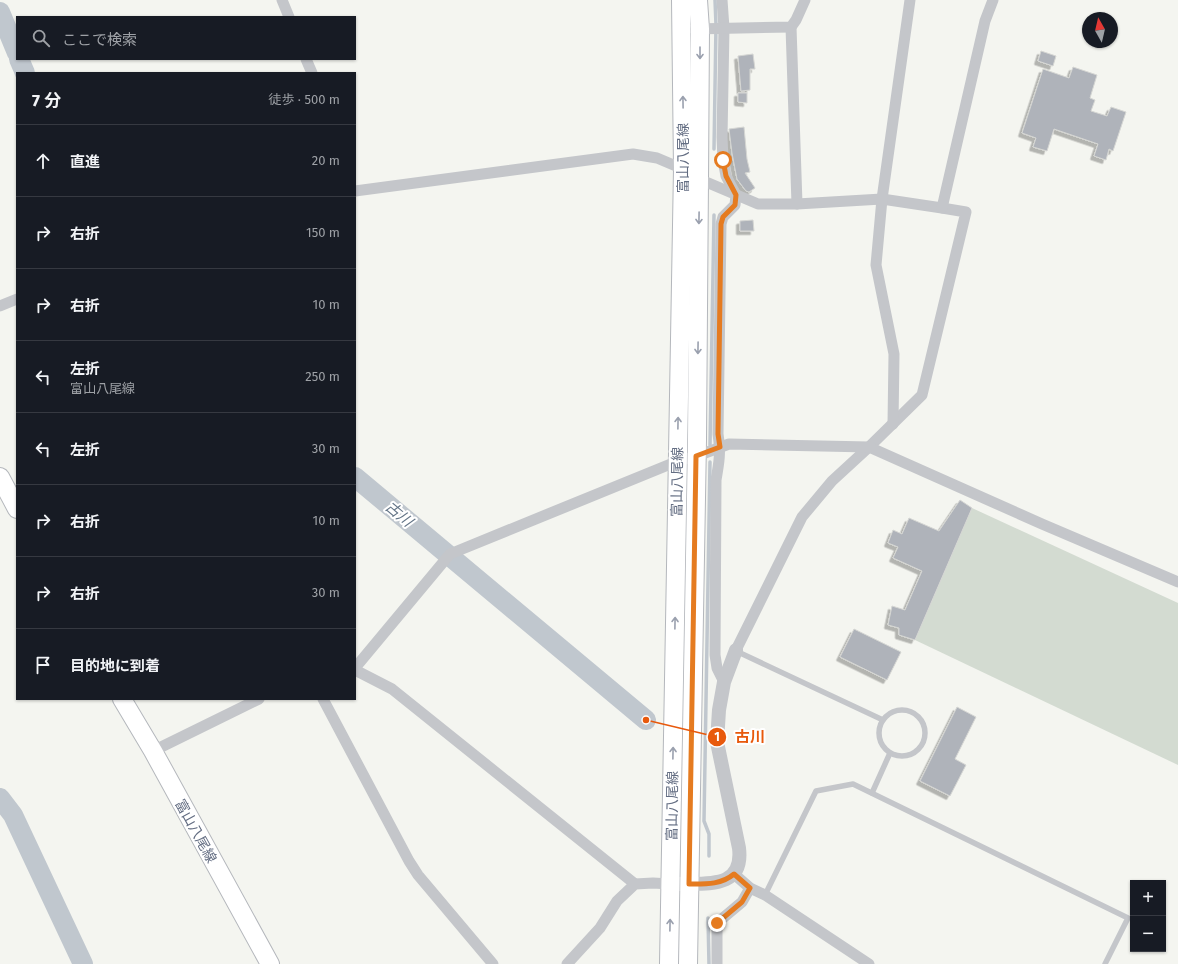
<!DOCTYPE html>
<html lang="ja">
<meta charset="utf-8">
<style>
:root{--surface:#171b24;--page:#242831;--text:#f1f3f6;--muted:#9ea1a6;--line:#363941}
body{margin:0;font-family:"Fira Sans","Noto Sans JP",sans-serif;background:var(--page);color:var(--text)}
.controls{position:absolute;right:12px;bottom:12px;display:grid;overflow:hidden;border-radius:0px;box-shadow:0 1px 3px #0004}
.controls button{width:36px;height:36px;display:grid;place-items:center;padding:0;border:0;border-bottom:1px solid var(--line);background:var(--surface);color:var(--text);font:20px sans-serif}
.compass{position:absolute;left:1082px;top:12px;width:36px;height:36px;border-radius:50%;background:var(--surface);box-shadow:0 1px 3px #0004;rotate:352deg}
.stop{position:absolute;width:12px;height:12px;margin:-9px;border:3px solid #e57b20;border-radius:50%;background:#fff}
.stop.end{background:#e57b20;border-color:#fff;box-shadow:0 1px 4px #0008}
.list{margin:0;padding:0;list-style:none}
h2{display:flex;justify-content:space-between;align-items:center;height:52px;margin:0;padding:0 16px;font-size:17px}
h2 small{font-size:13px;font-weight:400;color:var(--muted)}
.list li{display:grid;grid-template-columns:26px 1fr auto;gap:12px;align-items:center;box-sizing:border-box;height:72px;padding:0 16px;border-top:1px solid var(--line)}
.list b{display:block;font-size:15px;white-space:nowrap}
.list p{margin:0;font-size:13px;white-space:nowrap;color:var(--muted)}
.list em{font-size:13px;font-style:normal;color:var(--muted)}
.icon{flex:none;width:22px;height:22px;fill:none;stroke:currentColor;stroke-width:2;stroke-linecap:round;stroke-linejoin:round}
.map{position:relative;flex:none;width:1178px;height:964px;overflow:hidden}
.search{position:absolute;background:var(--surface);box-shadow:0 1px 3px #0004;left:16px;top:16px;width:340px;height:44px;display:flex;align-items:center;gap:10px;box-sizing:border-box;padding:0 14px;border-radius:0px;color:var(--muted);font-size:15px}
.panel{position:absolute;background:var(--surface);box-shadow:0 1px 3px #0004;left:16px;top:72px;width:340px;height:628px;border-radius:0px}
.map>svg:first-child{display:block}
.green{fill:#d3dbd1}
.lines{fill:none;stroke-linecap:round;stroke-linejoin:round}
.stream{stroke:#c0c7ce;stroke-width:3.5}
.river{stroke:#c0c7ce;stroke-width:20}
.building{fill:#afb3ba;stroke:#d5d6d3;filter:url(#shadow)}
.primary-casing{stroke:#b4b7bc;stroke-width:20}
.service{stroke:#c4c6ca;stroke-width:5.5}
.minor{stroke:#c4c6ca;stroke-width:11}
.tertiary{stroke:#c4c6ca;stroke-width:14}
.primary{stroke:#fff;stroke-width:18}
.oneway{stroke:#9aa0ae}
.route{stroke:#e57b20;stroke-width:5}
.labels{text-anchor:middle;stroke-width:4;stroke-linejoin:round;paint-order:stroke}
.street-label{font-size:14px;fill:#636d82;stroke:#fff}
.water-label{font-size:15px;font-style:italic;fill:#637486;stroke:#fff}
.leader{fill:none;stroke:#e8590c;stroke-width:1.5}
.callout-dot{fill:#e8590c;stroke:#fff;stroke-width:1.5}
.mark-label{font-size:12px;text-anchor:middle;font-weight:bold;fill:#fff}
.callout-label{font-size:15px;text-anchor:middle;font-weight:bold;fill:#e8590c;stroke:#fff;stroke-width:4;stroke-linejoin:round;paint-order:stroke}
</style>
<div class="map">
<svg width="1178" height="964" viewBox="0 0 1178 964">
<defs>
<filter id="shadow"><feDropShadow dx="-3.5" dy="3.5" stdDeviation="0" flood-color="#0004"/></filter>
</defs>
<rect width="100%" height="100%" fill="#f4f5f0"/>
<polygon class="green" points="972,508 1178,603 1178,765 915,640"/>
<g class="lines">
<g class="stream">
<polyline points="714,149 716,25 715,0"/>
<polyline points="710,445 714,215"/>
<polyline points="709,856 709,834 704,821 710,462"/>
<polyline points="708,918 709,964"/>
</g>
<g class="river">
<polyline points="0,12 17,53"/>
<polyline points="19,59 25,73"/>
<polyline points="355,477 646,720"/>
<polyline points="0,798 13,815 83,964"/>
</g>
</g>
<g class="building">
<polygon points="1041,51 1056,56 1053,66 1038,61"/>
<polygon points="753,54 755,69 750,69 750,90 741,91 738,56"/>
<polygon points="1073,67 1097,75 1090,98 1095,100 1091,111 1107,116 1111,107 1126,112 1113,151 1109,149 1106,160 1094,156 1098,144 1054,129 1047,151 1033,147 1036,138 1022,133 1043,69 1069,78"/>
<polygon points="738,93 747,93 747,103 738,102"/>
<polygon points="744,127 747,159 750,172 745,173 755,188 749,192 746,191 737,179 732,153 729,129"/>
<polygon points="753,220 754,231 740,231 740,221"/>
<polygon points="960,500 972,508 915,640 899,635 899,628 888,625 892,606 905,610 922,571 893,558 898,547 888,543 893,530 902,534 909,518 939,531"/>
<polygon points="854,629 901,652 887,680 840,657"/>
<polygon points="957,707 976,717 955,759 966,765 950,796 920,781"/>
</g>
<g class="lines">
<defs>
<g id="primary">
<polyline points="0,477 17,509"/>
<polyline points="122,699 153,751 270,964"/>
<polyline points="669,964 683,169 681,0"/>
<polyline points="688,964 697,440 699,179 700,29 698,0"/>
</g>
</defs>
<use href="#primary" class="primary-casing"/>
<g class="service">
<polyline points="736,651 883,720"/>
<circle cx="902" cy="733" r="23"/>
<polyline points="872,793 890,753"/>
<polyline points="765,895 816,791 853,784 1128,918 1105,964"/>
</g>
<g class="minor">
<polyline points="282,0 289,17"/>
<path d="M722,0L724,28L722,137L723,160L726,176L736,195L735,205L723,217L721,224L718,434C721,452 719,463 716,480L715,655L717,668L724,682"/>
<polyline points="791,27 797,204"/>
<polyline points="694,29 791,27 796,20 805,0"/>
<polyline points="306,59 312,73"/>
<polyline points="355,191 633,154 657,158 683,169 699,179 758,204 797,204 882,199 942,208 966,212 922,395 869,447 832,481 802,517 736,650"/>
<polyline points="942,208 985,21 993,0"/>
<polyline points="0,306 17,299"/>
<polyline points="893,424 894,354 876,265 882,199 910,0"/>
<polyline points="355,668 450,554 678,461 697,456 729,444 869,447 1042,524 1178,582"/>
<polyline points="355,670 392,689 635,884"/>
<polyline points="323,699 409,861 418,875 493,964"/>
<polyline points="153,751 259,699"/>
<polyline points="734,874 750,888 765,895 869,964"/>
<polyline points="567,964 600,928 617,901 635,884 653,883 670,884"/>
<polyline points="717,964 717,923 742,902 750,888"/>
</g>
<path class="tertiary" d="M679,884C707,883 744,889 739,848L717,742L719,710L724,682L736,650"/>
<use href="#primary" class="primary"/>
</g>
<defs><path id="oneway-shaft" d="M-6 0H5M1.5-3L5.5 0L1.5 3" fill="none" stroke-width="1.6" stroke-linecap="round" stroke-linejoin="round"/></defs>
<g class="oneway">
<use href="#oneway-shaft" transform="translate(700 53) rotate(90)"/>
<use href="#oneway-shaft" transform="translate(683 102) rotate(-91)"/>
<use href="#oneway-shaft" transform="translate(699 218) rotate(91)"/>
<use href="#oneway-shaft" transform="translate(698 348) rotate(91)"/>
<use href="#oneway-shaft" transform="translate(678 423) rotate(-89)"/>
<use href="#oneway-shaft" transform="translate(675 623) rotate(-89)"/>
<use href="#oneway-shaft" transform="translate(673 753) rotate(-89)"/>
<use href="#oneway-shaft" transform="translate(670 925) rotate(-89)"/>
</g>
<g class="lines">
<path class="route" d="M717,923L742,902L750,888L734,874C721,885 705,884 689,884L696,456L720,447L718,434L721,224L723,217L735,205L736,195L726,176L723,160"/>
</g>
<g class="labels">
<g class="street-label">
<text transform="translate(683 158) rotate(-90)" y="5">富山八尾線</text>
<text transform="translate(677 482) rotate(-89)" y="5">富山八尾線</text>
<text transform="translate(672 806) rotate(-89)" y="5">富山八尾線</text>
<text transform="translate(196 831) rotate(61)" y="5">富山八尾線</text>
</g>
<g class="water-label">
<text transform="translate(399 514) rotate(40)" y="5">古川</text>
</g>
</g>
<path class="leader" d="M646 720L717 737"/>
<g class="callout-dot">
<circle cx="646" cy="720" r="4"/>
<circle cx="717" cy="737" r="10"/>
</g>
<g class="mark-label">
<text x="717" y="741">1</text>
</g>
<g class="callout-label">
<text x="750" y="742">古川</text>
</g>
</svg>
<div class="controls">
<button>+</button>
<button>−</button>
</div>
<svg class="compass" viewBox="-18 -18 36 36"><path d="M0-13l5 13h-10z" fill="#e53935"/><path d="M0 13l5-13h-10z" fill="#9ea1a6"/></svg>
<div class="stop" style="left:723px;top:160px"></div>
<div class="stop end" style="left:717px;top:923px"></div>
<div class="search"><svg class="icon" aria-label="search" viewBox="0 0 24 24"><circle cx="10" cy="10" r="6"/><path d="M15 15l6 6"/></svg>ここで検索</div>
<section class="panel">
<h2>7 分<small>徒歩 · 500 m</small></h2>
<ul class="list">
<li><svg class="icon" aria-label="ahead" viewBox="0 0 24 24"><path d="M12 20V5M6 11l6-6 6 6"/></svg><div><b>直進</b></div><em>20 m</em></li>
<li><svg class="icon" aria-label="right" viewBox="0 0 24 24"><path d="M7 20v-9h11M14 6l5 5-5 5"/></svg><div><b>右折</b></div><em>150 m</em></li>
<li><svg class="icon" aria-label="right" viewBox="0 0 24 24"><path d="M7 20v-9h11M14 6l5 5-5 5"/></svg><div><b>右折</b></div><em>10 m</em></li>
<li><svg class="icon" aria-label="left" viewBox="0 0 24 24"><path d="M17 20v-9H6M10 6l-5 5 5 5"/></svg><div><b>左折</b><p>富山八尾線</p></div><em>250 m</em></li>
<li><svg class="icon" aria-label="left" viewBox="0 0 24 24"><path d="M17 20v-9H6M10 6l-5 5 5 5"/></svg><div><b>左折</b></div><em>30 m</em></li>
<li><svg class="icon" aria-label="right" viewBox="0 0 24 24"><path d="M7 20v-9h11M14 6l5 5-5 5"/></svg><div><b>右折</b></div><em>10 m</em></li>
<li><svg class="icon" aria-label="right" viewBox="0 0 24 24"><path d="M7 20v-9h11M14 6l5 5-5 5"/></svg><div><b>右折</b></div><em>30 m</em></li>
<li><svg class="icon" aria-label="arrive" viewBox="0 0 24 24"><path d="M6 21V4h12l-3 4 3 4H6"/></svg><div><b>目的地に到着</b></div></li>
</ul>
</section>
</div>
